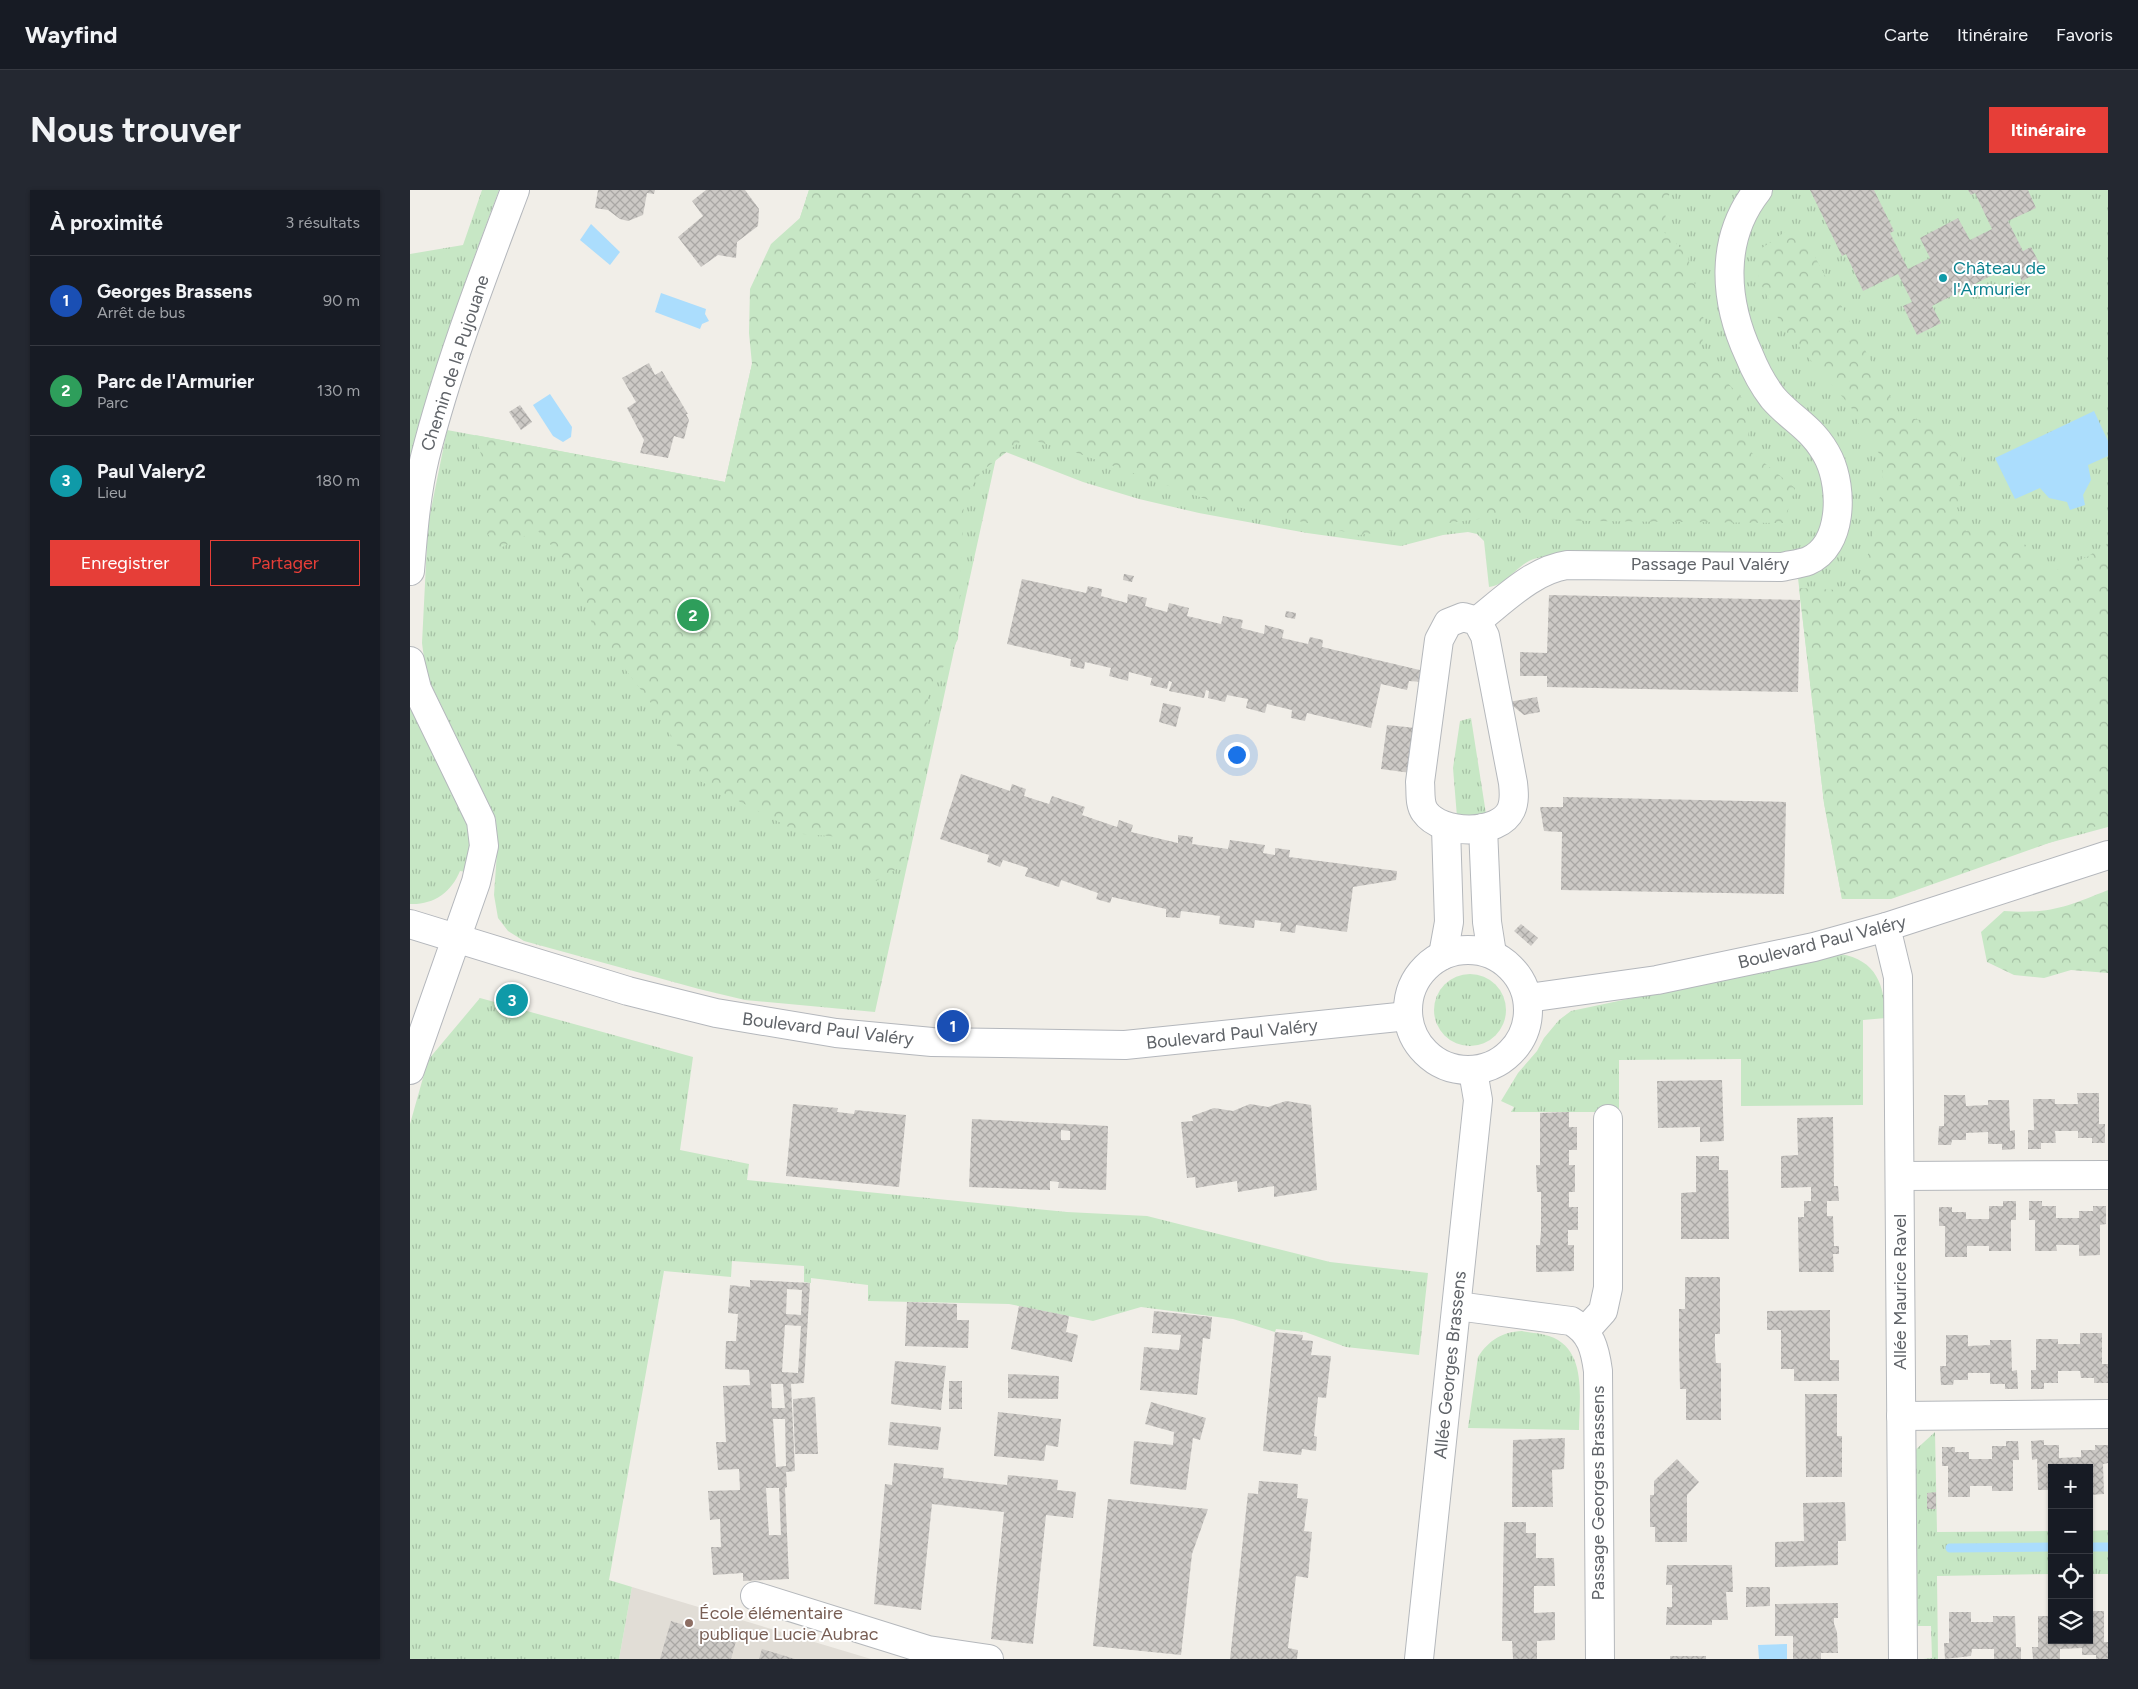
<!DOCTYPE html>
<html lang="fr">
<meta charset="utf-8">
<style>
:root{--surface:#171b24;--page:#242831;--text:#f1f3f6;--muted:#9ea1a6;--line:#363941;--accent:#e63e38}
body{margin:0;font-family:Figtree,sans-serif;background:var(--page);color:var(--text)}
.controls{position:absolute;right:15px;bottom:15px;display:grid;overflow:hidden;border-radius:0px;box-shadow:0 1px 4px #0004}
.controls button{width:45px;height:45px;display:grid;place-items:center;padding:0;border:0;border-bottom:1px solid var(--line);background:var(--surface);color:var(--text);font:25px sans-serif}
.you{position:absolute;left:826px;top:564px;width:18px;height:18px;margin:-12px;border:4px solid #fff;border-radius:50%;background:#1a73e8;box-shadow:0 0 0 8px #1a73e833}
.badge{display:grid;place-items:center;width:32px;height:32px;border-radius:50%;background:var(--accent);color:#fff;font-size:16px;font-weight:700}
.pin{position:absolute;translate:-50% -50%;border:2px solid #fff;box-shadow:0 1px 5px #0006}
.list{margin:0;padding:0;list-style:none}
h2{display:flex;justify-content:space-between;align-items:center;height:65px;margin:0;padding:0 20px;font-size:21px}
h2 small{font-size:16px;font-weight:400;color:var(--muted)}
.list li{display:grid;grid-template-columns:32px 1fr auto;gap:15px;align-items:center;box-sizing:border-box;height:90px;padding:0 20px;border-top:1px solid var(--line)}
.list b{display:block;font-size:19px;white-space:nowrap}
.list p{margin:0;font-size:16px;white-space:nowrap;color:var(--muted)}
.list em{font-size:16px;font-style:normal;color:var(--muted)}
.actions{display:flex;gap:10px;padding:15px 20px}
.actions a{flex:1;padding:11px 0;border:1px solid var(--accent);border-radius:0px;text-align:center;font-size:18px;color:var(--accent)}
.actions .main{background:var(--accent);color:#fff}
.icon{flex:none;width:28px;height:28px;fill:none;stroke:currentColor;stroke-width:2;stroke-linecap:round;stroke-linejoin:round}
.map{position:relative;flex:none;width:1698px;height:1469px;overflow:hidden;border-radius:0px}
header{display:flex;align-items:center;gap:30px;box-sizing:border-box;height:70px;padding:0 25px;background:var(--surface);border-bottom:1px solid var(--line)}
header strong{font-size:24px}
nav{display:flex;gap:28px;margin-inline-start:auto;font-size:18px}
.intro{display:flex;align-items:center;justify-content:space-between;box-sizing:border-box;height:120px;padding:0 30px}
h1{margin:0;font-size:35px}
.button{padding:12px 22px;border-radius:0px;background:var(--accent);color:#fff;font-size:18px;font-weight:700}
main{display:flex;gap:30px;padding:0 30px}
aside{flex:1;background:var(--surface);border-radius:0px;box-shadow:0 1px 4px #0004}
.map>svg:first-child{display:block}
.education{fill:#e1ddd6}
.grass{fill:url(#grass-tufts)}
.forest{fill:url(#forest-crowns)}
.water{fill:#abddfd}
.lines{fill:none;stroke-linecap:round;stroke-linejoin:round}
.stream{stroke:#abddfd;stroke-width:9}
.building{fill:url(#building-cross-hatch);fill-rule:evenodd}
.street-casing{stroke:#b5b8bc;stroke-width:30}
.secondary-casing{stroke:#b4b7bc;stroke-width:30}
.street{stroke:#fff;stroke-width:28}
.secondary{stroke:#fff;stroke-width:28}
.culture-dot{fill:#0f9aa8;stroke:#fff;stroke-width:2}
.education-dot{fill:#8d6e63;stroke:#fff;stroke-width:2}
.labels{text-anchor:middle;stroke-width:4;stroke-linejoin:round;paint-order:stroke}
.culture-label{font-size:18px;fill:#0d838f;stroke:#fff;text-anchor:start}
.street-label{font-size:18px;fill:#5f6368;stroke:#fff}
.education-label{font-size:18px;fill:#785e54;stroke:#fff;text-anchor:start}
</style>
<header>
<strong>Wayfind</strong>
<nav><a>Carte</a><a>Itinéraire</a><a>Favoris</a></nav>
</header>
<div class="intro"><h1>Nous trouver</h1><a class="button">Itinéraire</a></div>
<main>
<aside>
<h2>À proximité<small>3 résultats</small></h2>
<ul class="list">
<li><span class="badge" style="background:#1a4fb4">1</span><div><b>Georges Brassens</b><p>Arrêt de bus</p></div><em>90 m</em></li>
<li><span class="badge" style="background:#2e9e5b">2</span><div><b>Parc de l'Armurier</b><p>Parc</p></div><em>130 m</em></li>
<li><span class="badge" style="background:#0f9aa8">3</span><div><b>Paul Valery2</b><p>Lieu</p></div><em>180 m</em></li>
</ul>
<div class="actions"><a class="main">Enregistrer</a><a>Partager</a></div>
</aside>
<div class="map">
<svg width="1698" height="1469" viewBox="0 0 1698 1469">
<defs>
<pattern id="grass-tufts" width="24" height="20" patternUnits="userSpaceOnUse" patternTransform="scale(1.25)"><rect width="24" height="20" fill="#c7e7c5"/><path d="M3 7l-1-3M5 7V3M7 7l1-3M15 17l-1-3M17 17v-4M19 17l1-3" fill="none" stroke="#a5bfa4"/></pattern>
<pattern id="forest-crowns" width="20" height="18" patternUnits="userSpaceOnUse" patternTransform="scale(1.25)"><rect width="20" height="18" fill="#c7e7c5"/><path d="M2 6a3 3 0 1 1 6 0M12 15a3 3 0 1 1 6 0" fill="none" stroke="#a5bfa4"/></pattern>
<pattern id="building-cross-hatch" width="8" height="8" patternUnits="userSpaceOnUse" patternTransform="scale(1.25)"><rect width="8" height="8" fill="#ccc9c5"/><path d="M0 0l8 8M0 8l8-8" fill="none" stroke="#a9a7a4"/></pattern>
</defs>
<rect width="100%" height="100%" fill="#f1eee8"/>
<polygon class="education" points="222,1397 461,1469 209,1469"/>
<g class="grass">
<path d="M72,0H89C55,91 21,183 0,278V64L53,55Z"/>
<path d="M399,0H1698V637L1432,709L1414,613L1385,362L1368,366H1143C1136,367 1126,367 1119,371C1105,378 1096,395 1079,397L1074,351L1067,344L1058,342L1033,345L991,356L897,343L789,323L729,309L673,292L588,259L465,822L335,810L289,799L114,751L98,741L88,728L84,705L87,662L86,629L16,484L12,453L18,334L37,240L315,292L342,174Z"/>
<path d="M0,516L53,618C62,640 60,660 56,682L50,681C41,703 23,715 0,714Z"/>
<polygon points="1061,528 1076,624 1047,627 1043,578 1050,531"/>
<path d="M1430,764C1467,770 1474,795 1476,828L1453,830V915L1331,916V869L1209,870V922H1101L1104,917L1091,911L1108,883L1127,861L1134,848L1149,830L1161,821Z"/>
<circle cx="1060" cy="820" r="36"/>
<polygon points="70,808 283,867 270,960 339,974 337,990 657,1022 737,1026 920,1072 1018,1083 1009,1165 936,1157 895,1142 866,1139 865,1142 823,1129 731,1117 683,1131 599,1114 458,1111 458,1095 401,1088 401,1093 394,1092 394,1076 322,1071 321,1087 254,1081 199,1390 222,1397 209,1469 0,1469 0,934 18,870"/>
<path d="M1112,1141C1121,1143 1131,1143 1139,1146C1178,1159 1169,1208 1169,1240L1058,1238L1068,1167C1079,1150 1092,1142 1112,1141Z"/>
<polygon points="1525,1242 1527,1342 1642,1341 1642,1384 1527,1386 1528,1469 1513,1469 1522,1468 1521,1436 1503,1436 1502,1263"/>
<polygon points="1698,1340 1698,1384 1679,1384 1679,1341"/>
</g>
<g class="forest">
<polygon points="399,0 1260,0 1253,41 1277,64 1281,79 1296,138 1289,163 1333,209 1341,262 1385,298 1374,333 1178,331 1084,327 949,345 801,311 667,263 615,248 572,281 554,308 548,449 518,506 516,587 492,676 466,691 432,647 392,644 288,590 244,517 183,437 165,381 127,340 90,358 74,340 74,274 65,245 315,292 342,174 339,143 340,99 361,54 390,28"/>
<polygon points="1376,41 1398,54 1490,225 1513,231 1552,265 1547,318 1556,341 1587,335 1617,356 1639,383 1677,367 1698,353 1698,632 1481,709 1432,709 1414,613 1389,398 1429,400 1452,384 1462,351 1465,316 1474,300 1471,266 1451,239 1441,217 1373,138 1348,88 1352,58"/>
<path d="M1698,700V783L1661,780L1634,788L1604,785L1577,772L1571,742L1594,721C1640,724 1656,717 1698,700Z"/>
</g>
<g class="water">
<polygon points="181,34 210,62 200,75 170,50"/>
<polygon points="251,103 296,119 295,124 299,131 292,134 290,139 245,122"/>
<polygon points="140,204 162,237 161,247 153,252 143,246 123,215"/>
<polygon points="1684,221 1698,251 1698,266 1678,275 1681,290 1673,305 1675,315 1660,320 1657,312 1639,308 1630,298 1605,309 1585,268"/>
<polygon points="1377,1454 1377,1469 1349,1469 1348,1455"/>
</g>
<g class="lines">
<g class="stream">
<polyline points="1679,1357 1698,1357"/>
<polyline points="1540,1358 1642,1357"/>
</g>
</g>
<g class="building">
<polygon points="188,0 245,0 244,4 237,3 233,25 218,31 210,29 198,20 185,18"/>
<polygon points="296,0 335,0 349,19 348,36 327,52 326,68 308,65 291,77 268,47 293,26 282,11"/>
<polygon points="1400,0 1464,0 1484,41 1480,43 1498,79 1520,68 1510,48 1548,28 1560,50 1582,39 1565,3 1561,5 1558,0 1618,0 1626,18 1598,31 1613,61 1621,57 1633,80 1612,91 1604,74 1522,116 1531,133 1507,145 1493,116 1502,112 1488,84 1453,101 1436,64 1432,66"/>
<polygon points="239,173 245,185 252,181 278,224 276,224 279,230 274,249 264,246 258,268 230,263 234,250 217,218 226,212 212,188"/>
<polygon points="110,215 122,232 111,240 99,222"/>
<polygon points="714,384 724,386 722,392 713,390"/>
<polygon points="612,389 676,403 678,396 692,399 691,406 717,413 718,404 737,408 735,416 757,422 759,413 779,418 777,426 811,434 813,426 833,430 831,438 854,444 855,435 874,440 872,448 898,454 900,447 913,450 912,457 1014,481 1012,492 999,491 997,500 971,494 961,538 897,523 895,531 881,528 882,520 857,514 855,523 836,518 838,509 817,505 815,512 798,508 799,501 796,500 794,508 759,501 762,492 759,491 757,499 740,495 742,488 719,482 718,491 699,486 701,478 675,472 674,479 660,476 661,469 597,454"/>
<polygon points="1139,405 1390,410 1388,502 1137,497 1137,486 1110,486 1110,462 1137,463"/>
<polygon points="876,421 886,423 885,429 875,427"/>
<polygon points="1127,507 1130,522 1114,525 1098,512"/>
<polygon points="753,513 771,517 766,537 749,532"/>
<polygon points="977,535 1006,538 1001,583 971,579"/>
<polygon points="551,584 600,601 602,594 616,599 614,606 639,614 642,606 675,617 672,625 707,637 709,630 723,635 721,642 768,653 768,645 783,647 782,654 818,659 820,650 855,655 853,663 865,665 865,658 880,660 879,667 987,681 986,690 943,697 937,742 886,735 885,743 870,741 871,733 845,730 844,738 809,734 810,726 771,721 770,728 756,727 756,719 702,707 700,713 686,709 688,703 651,690 649,697 615,686 618,678 593,670 590,677 577,672 579,665 530,649"/>
<polygon points="1153,607 1376,612 1374,704 1151,700 1152,642 1134,641 1130,617 1153,617"/>
<polygon points="1111,734 1128,748 1121,756 1104,741"/>
<polygon points="95,803 111,807 108,817 93,813"/>
<polygon points="1312,890 1314,951 1290,952 1290,937 1248,938 1247,891"/>
<polygon points="1667,903 1689,903 1689,934 1695,934 1695,953 1682,953 1682,948 1668,948 1668,941 1645,941 1646,953 1631,953 1631,959 1618,959 1618,940 1624,940 1623,909 1645,909 1645,914 1668,914"/>
<polygon points="1534,905 1555,905 1556,916 1578,915 1578,910 1599,910 1600,941 1605,940 1605,959 1592,960 1592,954 1578,954 1578,942 1556,943 1556,950 1542,950 1541,955 1528,955 1529,936 1534,936"/>
<polygon points="876,911 901,915 907,1000 864,1007 864,996 828,1002 827,991 786,998 785,987 777,988 771,932 783,931 782,926 804,918 823,921 840,914 858,917"/>
<polygon points="383,914 428,918 427,922 444,924 445,920 496,925 489,997 376,986"/>
<polygon points="1159,922 1159,937 1167,937 1167,960 1159,960 1159,975 1165,975 1165,1002 1159,1002 1159,1017 1168,1017 1168,1040 1158,1040 1158,1055 1164,1055 1164,1081 1126,1082 1126,1055 1130,1055 1131,1041 1131,1002 1127,1002 1126,975 1130,975 1130,923"/>
<polygon points="1423,927 1424,996 1428,996 1429,1011 1417,1011 1417,1026 1423,1026 1424,1056 1429,1056 1429,1064 1423,1064 1424,1082 1389,1082 1388,1027 1394,1027 1394,1011 1401,1011 1401,997 1371,998 1371,966 1388,965 1387,928"/>
<path d="M562,929L698,936L696,1000L648,998L649,992L640,991V1000L559,997ZM651,940L660,941V950H651Z"/>
<polygon points="1286,966 1309,966 1309,980 1318,980 1319,1049 1271,1049 1271,1003 1286,1002"/>
<polygon points="1593,1011 1606,1011 1606,1030 1601,1030 1601,1061 1579,1061 1579,1056 1557,1056 1557,1067 1535,1067 1535,1036 1529,1036 1529,1017 1542,1017 1542,1022 1556,1022 1556,1029 1579,1029 1579,1016 1593,1016"/>
<polygon points="1619,1011 1632,1011 1632,1016 1646,1016 1646,1028 1669,1028 1669,1021 1683,1021 1683,1016 1696,1016 1696,1034 1690,1035 1690,1065 1669,1066 1669,1055 1646,1055 1647,1061 1625,1061 1625,1030 1619,1030"/>
<polygon points="1275,1087 1310,1087 1310,1144 1305,1144 1305,1159 1306,1173 1311,1173 1311,1230 1276,1230 1276,1199 1270,1199 1269,1159 1269,1119 1275,1119"/>
<path d="M340,1090L400,1093L394,1193L381,1194L385,1281L376,1282L377,1297L375,1298L379,1389L333,1391V1383L303,1385L301,1357H311L310,1329L300,1330L298,1301L330,1300L329,1279L308,1280L306,1252H316L313,1196L340,1195L339,1180L315,1179L316,1151H326L328,1124L318,1123L320,1095L340,1097ZM377,1099L392,1100L391,1125L376,1124ZM375,1135L391,1136L388,1183L372,1182ZM361,1194H373L375,1218H362ZM363,1229H375L376,1276L366,1277ZM356,1298H369L371,1345H359Z"/>
<polygon points="497,1112 547,1114 547,1130 559,1130 558,1158 495,1156"/>
<polygon points="609,1116 659,1126 656,1142 668,1145 662,1172 601,1159"/>
<polygon points="1420,1120 1420,1170 1429,1170 1429,1191 1384,1191 1384,1179 1371,1179 1371,1140 1357,1140 1357,1121"/>
<polygon points="744,1121 802,1127 800,1149 793,1148 787,1205 730,1200 734,1157 769,1160 771,1145 742,1143"/>
<polygon points="865,1142 893,1145 892,1150 903,1151 901,1165 921,1166 916,1208 908,1207 904,1246 907,1247 906,1261 892,1259 891,1265 853,1261"/>
<polygon points="1670,1143 1692,1143 1692,1174 1698,1174 1698,1193 1684,1193 1684,1188 1671,1188 1670,1181 1648,1181 1648,1193 1634,1193 1634,1199 1621,1199 1621,1180 1626,1180 1626,1149 1648,1149 1648,1154 1670,1154"/>
<polygon points="1536,1145 1558,1145 1558,1156 1580,1155 1580,1150 1601,1150 1602,1181 1607,1180 1608,1199 1595,1199 1595,1194 1580,1194 1580,1183 1558,1183 1558,1190 1544,1190 1543,1195 1531,1195 1530,1176 1536,1176"/>
<polygon points="485,1171 536,1176 531,1220 481,1214"/>
<polygon points="598,1184 649,1186 648,1209 598,1208"/>
<rect x="539" y="1191" width="13" height="28"/>
<polygon points="1395,1204 1427,1204 1427,1246 1432,1246 1432,1287 1396,1287"/>
<polygon points="405,1207 408,1264 385,1264 383,1209"/>
<polygon points="741,1212 796,1228 790,1250 783,1248 776,1300 720,1294 724,1251 763,1255 764,1242 735,1234"/>
<polygon points="588,1222 651,1229 648,1257 636,1255 634,1271 584,1266"/>
<polygon points="480,1232 531,1237 528,1260 478,1255"/>
<polygon points="1155,1248 1154,1279 1142,1280 1143,1317 1102,1317 1103,1250"/>
<polygon points="1634,1250 1634,1255 1649,1255 1649,1268 1671,1267 1671,1260 1685,1260 1685,1255 1698,1255 1698,1273 1693,1274 1694,1304 1679,1305 1679,1278 1642,1278 1642,1300 1628,1300 1627,1269 1622,1270 1621,1251"/>
<polygon points="1596,1251 1608,1251 1609,1270 1603,1270 1603,1301 1582,1301 1582,1296 1560,1296 1560,1307 1538,1307 1538,1276 1532,1276 1532,1257 1545,1257 1545,1262 1559,1262 1559,1269 1582,1269 1582,1256 1596,1256"/>
<polygon points="1267,1269 1289,1292 1277,1305 1277,1352 1245,1352 1245,1337 1240,1337 1240,1305 1244,1305 1244,1291"/>
<polygon points="484,1273 534,1278 533,1288 597,1295 598,1285 648,1290 647,1300 666,1302 663,1328 636,1325 623,1454 581,1449 594,1322 522,1314 511,1420 464,1414 475,1294 482,1295"/>
<polygon points="849,1291 888,1294 887,1308 898,1309 894,1341 902,1342 898,1388 886,1386 878,1458 888,1460 887,1469 820,1469 838,1303 848,1304"/>
<polygon points="1526,1302 1526,1319 1517,1319 1517,1303"/>
<polygon points="698,1309 798,1319 782,1364 771,1465 683,1456"/>
<polygon points="1435,1312 1436,1351 1428,1351 1428,1375 1365,1377 1365,1352 1394,1351 1393,1313"/>
<polygon points="1094,1332 1116,1332 1116,1343 1126,1343 1126,1368 1144,1368 1145,1396 1124,1396 1124,1423 1145,1422 1145,1450 1127,1451 1127,1469 1103,1469 1102,1451 1092,1451"/>
<polygon points="1257,1375 1322,1375 1323,1402 1316,1402 1318,1430 1302,1430 1302,1435 1256,1435 1257,1417 1262,1417 1262,1395 1256,1395"/>
<polygon points="1336,1397 1360,1397 1360,1416 1336,1417"/>
<polygon points="1428,1413 1428,1428 1424,1428 1424,1434 1427,1442 1428,1463 1411,1463 1411,1469 1383,1469 1383,1446 1365,1446 1365,1414"/>
<polygon points="1679,1421 1694,1421 1694,1452 1698,1452 1698,1469 1686,1469 1686,1465 1672,1465 1672,1458 1650,1459 1650,1469 1623,1469 1622,1457 1628,1457 1628,1426 1642,1426 1642,1450 1679,1450"/>
<polygon points="1539,1422 1561,1422 1561,1432 1583,1432 1583,1426 1605,1426 1606,1457 1611,1457 1611,1469 1584,1469 1584,1459 1562,1459 1561,1466 1535,1469 1534,1453 1539,1453"/>
<polygon points="261,1431 326,1451 321,1469 250,1469"/>
<polygon points="352,1459 385,1469 349,1469"/>
<rect x="1260" y="1466" width="36" height="3"/>
</g>
<g class="lines">
<defs>
<g id="street">
<path d="M1053,427L1067,431L1075,446L1103,593C1104,602 1105,611 1101,620C1089,646 1031,645 1015,622C1009,614 1011,602 1010,592L1029,450L1038,433Z"/>
<path d="M1067,431C1094,410 1123,380 1157,375L1372,377C1380,375 1390,374 1398,371C1433,356 1433,299 1419,269C1404,238 1383,231 1363,208C1353,195 1345,180 1339,165C1314,111 1309,49 1348,0"/>
<polyline points="1073,638 1077,732 1082,764"/>
<polyline points="1476,737 1488,787 1493,1469"/>
<polyline points="1033,765 1039,732 1036,638"/>
<polyline points="1490,986 1698,985"/>
<path d="M1047,1116L1161,1131C1181,1142 1185,1159 1188,1181L1190,1469"/>
<polyline points="1175,1141 1193,1121 1198,1098 1198,929"/>
<polyline points="1491,1226 1698,1224"/>
<polyline points="345,1406 518,1460 579,1469"/>
<polyline points="1009,1469 1068,910 1063,881"/>
</g>
<g id="secondary">
<path d="M0,381C3,343 6,305 15,267C38,176 72,88 105,0"/>
<polyline points="0,471 7,499 71,631 74,656 66,692 0,880"/>
<polyline points="0,734 218,801 306,823 426,843 522,852 715,855 998,826"/>
<circle cx="1058" cy="820" r="60"/>
<polyline points="1118,808 1247,790 1404,757 1476,737 1698,665"/>
</g>
</defs>
<use href="#street" class="street-casing"/>
<use href="#secondary" class="secondary-casing"/>
<use href="#street" class="street"/>
<use href="#secondary" class="secondary"/>
</g>
<circle class="culture-dot" cx="1533" cy="88" r="5"/>
<circle class="education-dot" cx="279" cy="1433" r="5"/>
<g class="labels">
<g class="culture-label">
<text x="1543" y="84">Château de<tspan x="1543" dy="21">l'Armurier</tspan></text>
</g>
<g class="street-label">
<text transform="translate(45 173) rotate(-72)" y="6">Chemin de la Pujouane</text>
<text x="1300" y="380">Passage Paul Valéry</text>
<text transform="translate(1412 752) rotate(-14)" y="6">Boulevard Paul Valéry</text>
<text transform="translate(418 839) rotate(7)" y="6">Boulevard Paul Valéry</text>
<text transform="translate(822 844) rotate(-6)" y="6">Boulevard Paul Valéry</text>
<text transform="translate(1490 1102) rotate(-90)" y="6">Allée Maurice Ravel</text>
<text transform="translate(1040 1175) rotate(-84)" y="6">Allée Georges Brassens</text>
<text transform="translate(1188 1303) rotate(-90)" y="6">Passage Georges Brassens</text>
</g>
<g class="education-label">
<text x="289" y="1429">École élémentaire<tspan x="289" dy="21">publique Lucie Aubrac</tspan></text>
</g>
</g>
</svg>
<div class="controls">
<button>+</button>
<button>−</button>
<button><svg class="icon" aria-label="locate" viewBox="0 0 24 24"><circle cx="12" cy="12" r="6"/><path d="M12 2v4M12 18v4M2 12h4M18 12h4"/></svg></button>
<button><svg class="icon" aria-label="layers" viewBox="0 0 24 24"><path d="M12 4l9 5-9 5-9-5zM3 14l9 5 9-5"/></svg></button>
</div>
<div class="you"></div>
<div class="pin badge" style="left:543px;top:836px;background:#1a4fb4">1</div>
<div class="pin badge" style="left:283px;top:425px;background:#2e9e5b">2</div>
<div class="pin badge" style="left:102px;top:810px;background:#0f9aa8">3</div>
</div>
</main>
